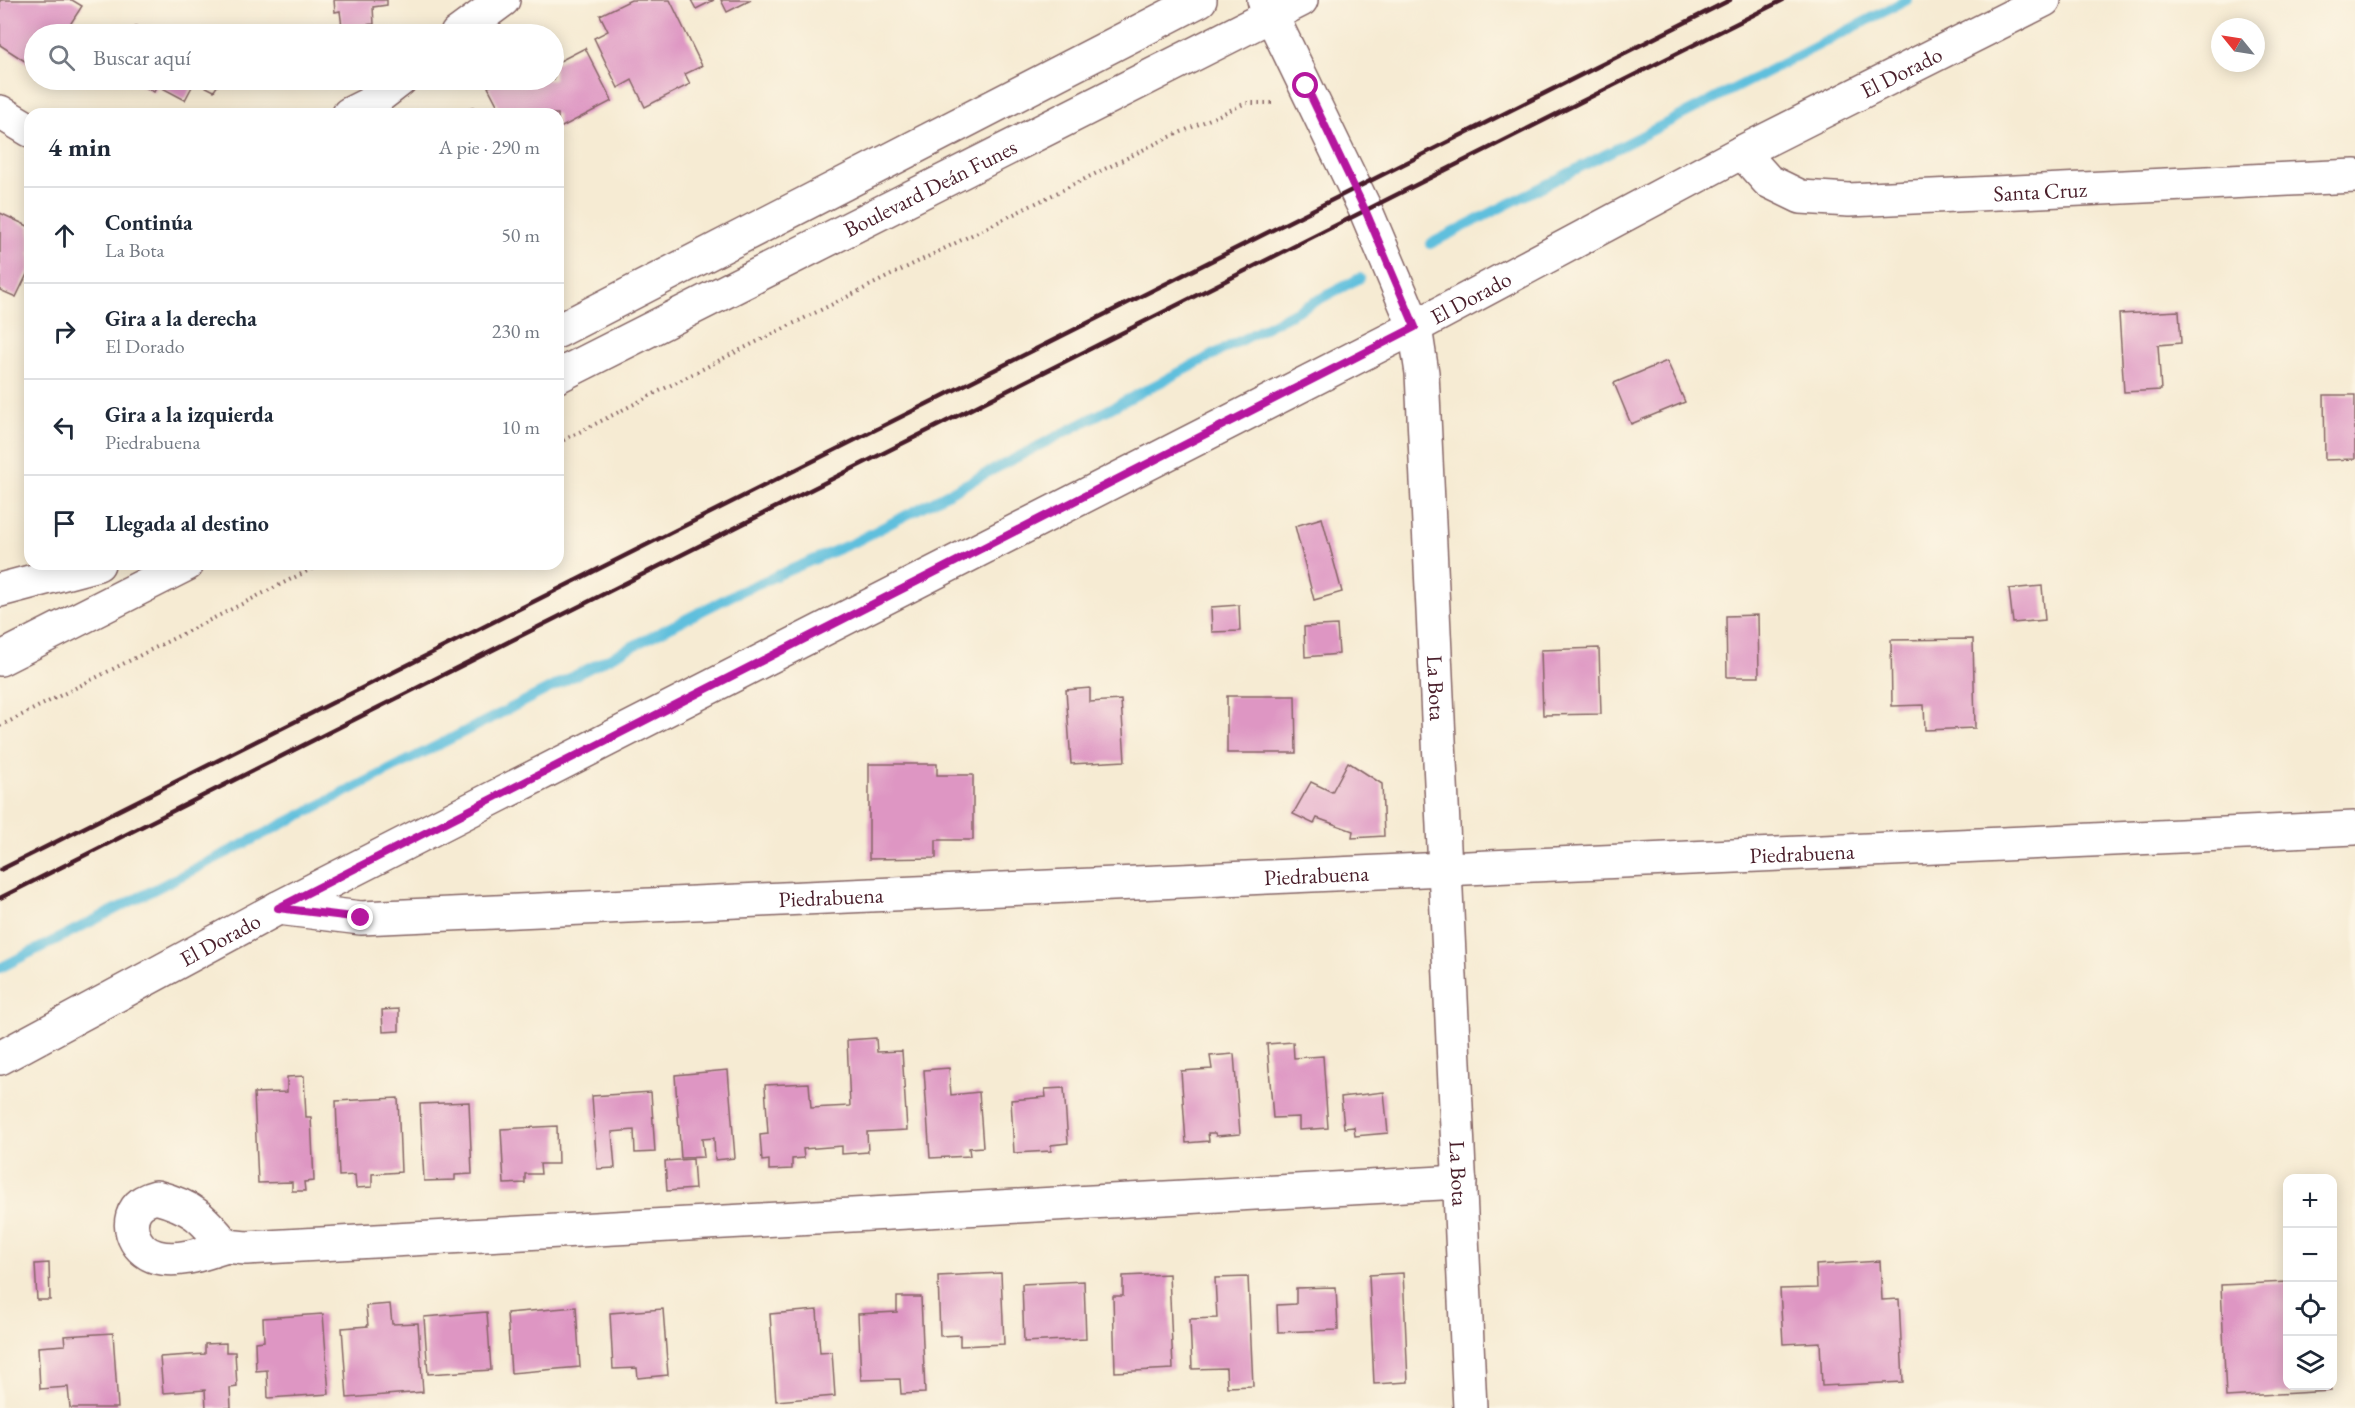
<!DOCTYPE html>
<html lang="es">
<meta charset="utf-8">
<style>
:root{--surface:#fff;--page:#f2f2f3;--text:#1f2937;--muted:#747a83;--line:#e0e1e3}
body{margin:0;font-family:"EB Garamond",serif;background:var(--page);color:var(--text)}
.controls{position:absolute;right:18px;bottom:18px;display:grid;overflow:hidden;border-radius:12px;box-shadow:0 3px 15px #0003}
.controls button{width:54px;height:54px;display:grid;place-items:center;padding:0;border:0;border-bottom:2px solid var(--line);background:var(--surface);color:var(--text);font:30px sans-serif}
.compass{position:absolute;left:2211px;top:18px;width:54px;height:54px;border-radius:50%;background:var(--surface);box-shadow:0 3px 15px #0003;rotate:300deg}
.stop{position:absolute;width:18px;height:18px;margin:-14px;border:4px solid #b5179e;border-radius:50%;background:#fff}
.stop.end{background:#b5179e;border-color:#fff;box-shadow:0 2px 6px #0008}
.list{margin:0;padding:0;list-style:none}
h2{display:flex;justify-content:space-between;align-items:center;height:78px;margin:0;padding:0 24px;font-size:26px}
h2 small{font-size:20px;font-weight:400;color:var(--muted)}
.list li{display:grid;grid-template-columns:39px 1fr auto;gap:18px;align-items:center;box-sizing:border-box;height:96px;padding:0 24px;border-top:2px solid var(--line)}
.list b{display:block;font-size:22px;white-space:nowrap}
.list p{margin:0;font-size:20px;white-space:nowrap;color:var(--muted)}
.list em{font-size:20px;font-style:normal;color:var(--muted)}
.icon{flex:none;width:33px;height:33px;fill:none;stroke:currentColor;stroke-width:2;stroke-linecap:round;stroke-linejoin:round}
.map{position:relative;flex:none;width:2355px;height:1408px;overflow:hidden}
.search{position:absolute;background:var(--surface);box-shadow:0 3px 15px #0003;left:24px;top:24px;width:540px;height:66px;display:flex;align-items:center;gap:15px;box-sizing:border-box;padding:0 21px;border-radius:33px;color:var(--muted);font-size:22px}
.panel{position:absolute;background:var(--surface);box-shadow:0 3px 15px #0003;left:24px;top:108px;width:540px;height:462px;border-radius:18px}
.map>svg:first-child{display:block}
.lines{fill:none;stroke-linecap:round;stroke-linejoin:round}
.stream{stroke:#5ebfdd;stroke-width:10}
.building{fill:#de96c3}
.street-casing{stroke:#866666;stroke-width:36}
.secondary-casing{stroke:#866666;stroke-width:36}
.path{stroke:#866666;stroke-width:4;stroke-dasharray:1.5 4.5;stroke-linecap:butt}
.street{stroke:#fff;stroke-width:33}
.secondary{stroke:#fff;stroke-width:33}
.rail{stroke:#4a1f2b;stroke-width:4.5}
.route{stroke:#b5179e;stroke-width:8}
.labels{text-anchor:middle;stroke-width:5;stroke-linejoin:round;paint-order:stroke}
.street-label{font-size:22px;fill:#4a1f2b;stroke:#fcf5e5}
</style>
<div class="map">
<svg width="2355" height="1408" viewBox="0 0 2355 1408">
<rect width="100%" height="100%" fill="#fcf5e5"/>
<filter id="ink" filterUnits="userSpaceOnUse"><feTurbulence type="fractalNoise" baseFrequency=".0167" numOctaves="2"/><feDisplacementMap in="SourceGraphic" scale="12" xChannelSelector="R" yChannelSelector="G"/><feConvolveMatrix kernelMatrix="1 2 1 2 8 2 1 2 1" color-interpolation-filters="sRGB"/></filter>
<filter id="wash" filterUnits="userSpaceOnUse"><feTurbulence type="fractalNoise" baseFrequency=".008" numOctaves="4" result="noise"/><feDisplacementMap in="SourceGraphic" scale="24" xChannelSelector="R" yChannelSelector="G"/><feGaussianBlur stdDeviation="1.35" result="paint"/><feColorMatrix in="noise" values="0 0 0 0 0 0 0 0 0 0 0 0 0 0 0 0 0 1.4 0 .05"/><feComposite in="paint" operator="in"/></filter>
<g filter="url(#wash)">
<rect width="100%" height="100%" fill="#f6ebd3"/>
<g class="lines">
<g class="stream">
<polyline points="1430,244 1907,0"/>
<polyline points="0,968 741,591 855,542 1360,278"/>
</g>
</g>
<g id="blocks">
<g class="building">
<polygon points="0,0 72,0 82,6 64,34 34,34 34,67 0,45"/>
<polygon points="334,0 387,0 387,5 373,7 374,24 342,27 340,11 335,12"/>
<polygon points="631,0 670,0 702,66 685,74 690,84 645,107 632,80 618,88 594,38 608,31 600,15"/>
<polygon points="691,0 714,0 696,9"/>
<polygon points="721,0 751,0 727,12"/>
<polygon points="136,26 152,34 132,34"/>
<polygon points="585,48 612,101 558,129 558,114 502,114 488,87 504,80 513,80 516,84 524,80 554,80 554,64"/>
<polygon points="132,80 221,80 214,91 195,81 185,100 157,85 154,92"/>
<polygon points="473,107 476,114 458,114"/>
<polygon points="0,213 30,227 30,268 16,297 0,290"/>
<polygon points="2179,311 2181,343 2158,345 2161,390 2124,392 2119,314"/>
<polygon points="1667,361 1685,402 1631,424 1614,383"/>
<polygon points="2324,395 2355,395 2355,459 2325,460"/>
<polygon points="1322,518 1342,592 1314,600 1295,526"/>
<polygon points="2042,586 2045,620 2013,623 2009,589"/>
<polygon points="1239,605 1240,631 1212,632 1211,607"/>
<polygon points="1758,615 1759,677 1727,677 1726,616"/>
<polygon points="1337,625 1339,654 1305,657 1304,627"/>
<polygon points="1973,639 1975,728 1925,730 1924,705 1892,706 1891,640"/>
<polygon points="1599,648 1601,714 1543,715 1541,650"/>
<polygon points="1090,688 1090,702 1121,700 1125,761 1071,764 1066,690"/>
<polygon points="1227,696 1295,696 1296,753 1227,753"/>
<polygon points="1348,762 1382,784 1384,836 1352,838 1353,831 1317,818 1314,824 1293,814 1311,782 1332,792"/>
<polygon points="869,764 937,764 937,775 973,775 973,840 936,840 936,858 869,859"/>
<polygon points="399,1009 399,1031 383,1032 382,1010"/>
<polygon points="876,1038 877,1052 902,1051 907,1130 867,1132 868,1152 842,1154 842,1146 803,1149 804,1158 792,1159 792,1169 769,1170 769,1160 762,1161 760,1135 768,1134 765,1085 809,1083 811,1108 850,1106 847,1040"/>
<polygon points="1293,1042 1294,1058 1323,1056 1328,1128 1299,1130 1299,1117 1273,1118 1267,1044"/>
<polygon points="1234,1054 1240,1134 1216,1136 1215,1133 1208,1133 1209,1141 1186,1143 1181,1071 1212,1069 1210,1056"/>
<polygon points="949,1068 951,1095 979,1092 983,1147 969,1148 970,1156 930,1158 924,1070"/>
<polygon points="728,1070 735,1158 715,1160 714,1138 702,1139 704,1157 681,1158 675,1075"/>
<polygon points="304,1076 306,1117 311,1117 314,1181 304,1182 305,1191 292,1191 292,1182 258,1183 254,1093 287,1092 287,1077"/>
<polygon points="1064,1088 1068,1143 1051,1145 1051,1151 1014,1153 1011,1100 1046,1097 1045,1089"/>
<polygon points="651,1092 655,1152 635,1153 634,1130 612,1132 615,1168 597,1169 592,1096"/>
<polygon points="1384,1092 1388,1133 1355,1136 1354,1127 1344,1128 1341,1097"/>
<polygon points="398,1098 401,1172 372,1174 372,1187 356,1188 355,1175 339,1176 336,1101"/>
<polygon points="469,1102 472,1174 455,1175 455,1180 424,1181 420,1104"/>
<polygon points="557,1126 558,1164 540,1164 541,1174 525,1174 525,1183 504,1184 501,1129"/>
<polygon points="693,1159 695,1189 667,1191 665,1161"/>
<polygon points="1880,1261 1882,1300 1899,1299 1903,1382 1822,1386 1820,1342 1783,1344 1780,1289 1817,1288 1816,1265"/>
<polygon points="49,1263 50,1300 37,1300 35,1264"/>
<polygon points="1001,1273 1004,1344 960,1346 960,1335 940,1336 938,1276"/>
<polygon points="1403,1273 1408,1382 1374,1384 1369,1275"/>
<polygon points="1169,1274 1173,1369 1115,1372 1113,1296 1123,1296 1123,1276"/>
<polygon points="1248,1277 1253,1386 1227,1387 1226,1368 1192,1369 1190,1319 1217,1318 1215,1278"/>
<polygon points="1084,1281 1086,1339 1024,1342 1022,1284"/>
<polygon points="2288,1282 2288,1386 2330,1386 2331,1391 2226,1397 2221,1285"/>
<polygon points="1336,1287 1338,1330 1278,1332 1277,1305 1296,1304 1296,1288"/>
<polygon points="897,1297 921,1297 925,1393 901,1394 900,1379 861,1380 858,1314 897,1312"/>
<polygon points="390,1304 392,1324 418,1323 423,1392 347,1398 342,1328 368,1326 366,1306"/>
<polygon points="576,1307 580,1367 511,1373 507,1313"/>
<polygon points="663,1309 668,1375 638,1378 637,1368 613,1369 610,1313"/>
<polygon points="817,1310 820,1353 832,1352 835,1396 776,1401 770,1314"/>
<polygon points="487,1312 491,1370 428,1374 424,1317"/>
<polygon points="323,1314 329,1394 268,1398 267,1370 256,1371 255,1342 264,1341 263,1318"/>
<polygon points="113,1333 118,1408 70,1408 68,1387 40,1389 38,1347 65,1345 64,1336"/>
<polygon points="226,1343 226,1352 235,1352 237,1387 230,1388 231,1408 206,1408 205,1390 163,1393 160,1357 205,1354 205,1344"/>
</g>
</g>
</g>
<g filter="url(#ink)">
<use href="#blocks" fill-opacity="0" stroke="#866666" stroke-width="1.5"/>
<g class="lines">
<defs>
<g id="street">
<polyline points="457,34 503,0"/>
<polyline points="0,112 30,130"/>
<polyline points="349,114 369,104 400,80"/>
<path id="s1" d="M1742,152L1768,181L1801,197L1849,200L2355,176"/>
<path id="s2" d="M278,908L361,918L2355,828"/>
<path id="s3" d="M0,1058L278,908L1415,327"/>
<path d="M156,1197C193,1207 202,1217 226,1246C204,1253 180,1263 157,1257C133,1251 121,1218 143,1202C147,1200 152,1198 156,1197Z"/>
<polyline points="226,1246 246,1248 1460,1182"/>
</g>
<g id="secondary">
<path id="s4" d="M1264,0L1366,211L1415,327L1422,373L1470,1408"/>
<path id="s5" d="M1415,327L1742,152L2044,0"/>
<polyline points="558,331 1200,0"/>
<path id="s6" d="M558,376L1301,0"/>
<polyline points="0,590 98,564"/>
<polyline points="0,659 187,564"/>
</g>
</defs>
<use href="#street" class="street-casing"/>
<use href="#secondary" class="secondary-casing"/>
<g class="path">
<polyline points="558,443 722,359 1159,142 1246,103 1273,103"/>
<polyline points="0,726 321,564"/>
</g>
<use href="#street" class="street"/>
<use href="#secondary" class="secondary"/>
<g class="rail">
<polyline points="0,870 1730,0"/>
<polyline points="0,898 1783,0"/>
</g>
</g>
</g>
<g class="lines" filter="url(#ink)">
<polyline class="route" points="361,918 278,908 1415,327 1366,212 1306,86"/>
</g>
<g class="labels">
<g class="street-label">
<text dy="8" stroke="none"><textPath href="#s5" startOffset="549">El Dorado</textPath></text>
<text dy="8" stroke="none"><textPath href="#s6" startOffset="417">Boulevard Deán Funes</textPath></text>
<text dy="8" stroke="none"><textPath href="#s1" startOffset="315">Santa Cruz</textPath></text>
<text dy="8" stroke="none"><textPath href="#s5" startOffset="63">El Dorado</textPath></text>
<text dy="8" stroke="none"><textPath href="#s4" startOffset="722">La Bota</textPath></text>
<text dy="8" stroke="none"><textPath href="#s2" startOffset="1526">Piedrabuena</textPath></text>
<text dy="8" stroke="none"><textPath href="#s2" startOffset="1040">Piedrabuena</textPath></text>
<text dy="8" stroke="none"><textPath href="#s2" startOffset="554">Piedrabuena</textPath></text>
<text dy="8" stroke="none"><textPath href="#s3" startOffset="250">El Dorado</textPath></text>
<text dy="8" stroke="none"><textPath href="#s4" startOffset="1208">La Bota</textPath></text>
</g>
</g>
</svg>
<div class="controls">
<button>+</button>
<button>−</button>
<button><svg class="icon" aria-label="locate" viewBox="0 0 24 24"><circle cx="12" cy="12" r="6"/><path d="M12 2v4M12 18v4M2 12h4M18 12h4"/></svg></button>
<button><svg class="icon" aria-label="layers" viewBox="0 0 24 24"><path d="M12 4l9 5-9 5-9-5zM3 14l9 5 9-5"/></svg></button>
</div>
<svg class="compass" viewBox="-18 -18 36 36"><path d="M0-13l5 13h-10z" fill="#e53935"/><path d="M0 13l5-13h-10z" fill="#747a83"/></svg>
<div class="stop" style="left:1306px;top:86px"></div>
<div class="stop end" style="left:361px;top:918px"></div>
<div class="search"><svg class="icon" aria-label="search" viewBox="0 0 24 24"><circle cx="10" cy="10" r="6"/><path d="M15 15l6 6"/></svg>Buscar aquí</div>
<section class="panel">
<h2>4 min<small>A pie · 290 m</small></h2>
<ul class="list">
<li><svg class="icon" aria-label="ahead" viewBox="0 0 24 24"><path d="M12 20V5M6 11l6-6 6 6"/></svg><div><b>Continúa</b><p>La Bota</p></div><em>50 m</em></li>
<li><svg class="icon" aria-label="right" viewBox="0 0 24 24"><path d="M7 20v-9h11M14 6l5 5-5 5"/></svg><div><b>Gira a la derecha</b><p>El Dorado</p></div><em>230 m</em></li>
<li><svg class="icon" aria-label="left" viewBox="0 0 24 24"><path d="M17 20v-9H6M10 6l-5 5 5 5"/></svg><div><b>Gira a la izquierda</b><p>Piedrabuena</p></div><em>10 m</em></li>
<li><svg class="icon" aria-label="arrive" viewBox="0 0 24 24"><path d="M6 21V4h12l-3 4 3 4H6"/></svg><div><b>Llegada al destino</b></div></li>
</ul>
</section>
</div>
